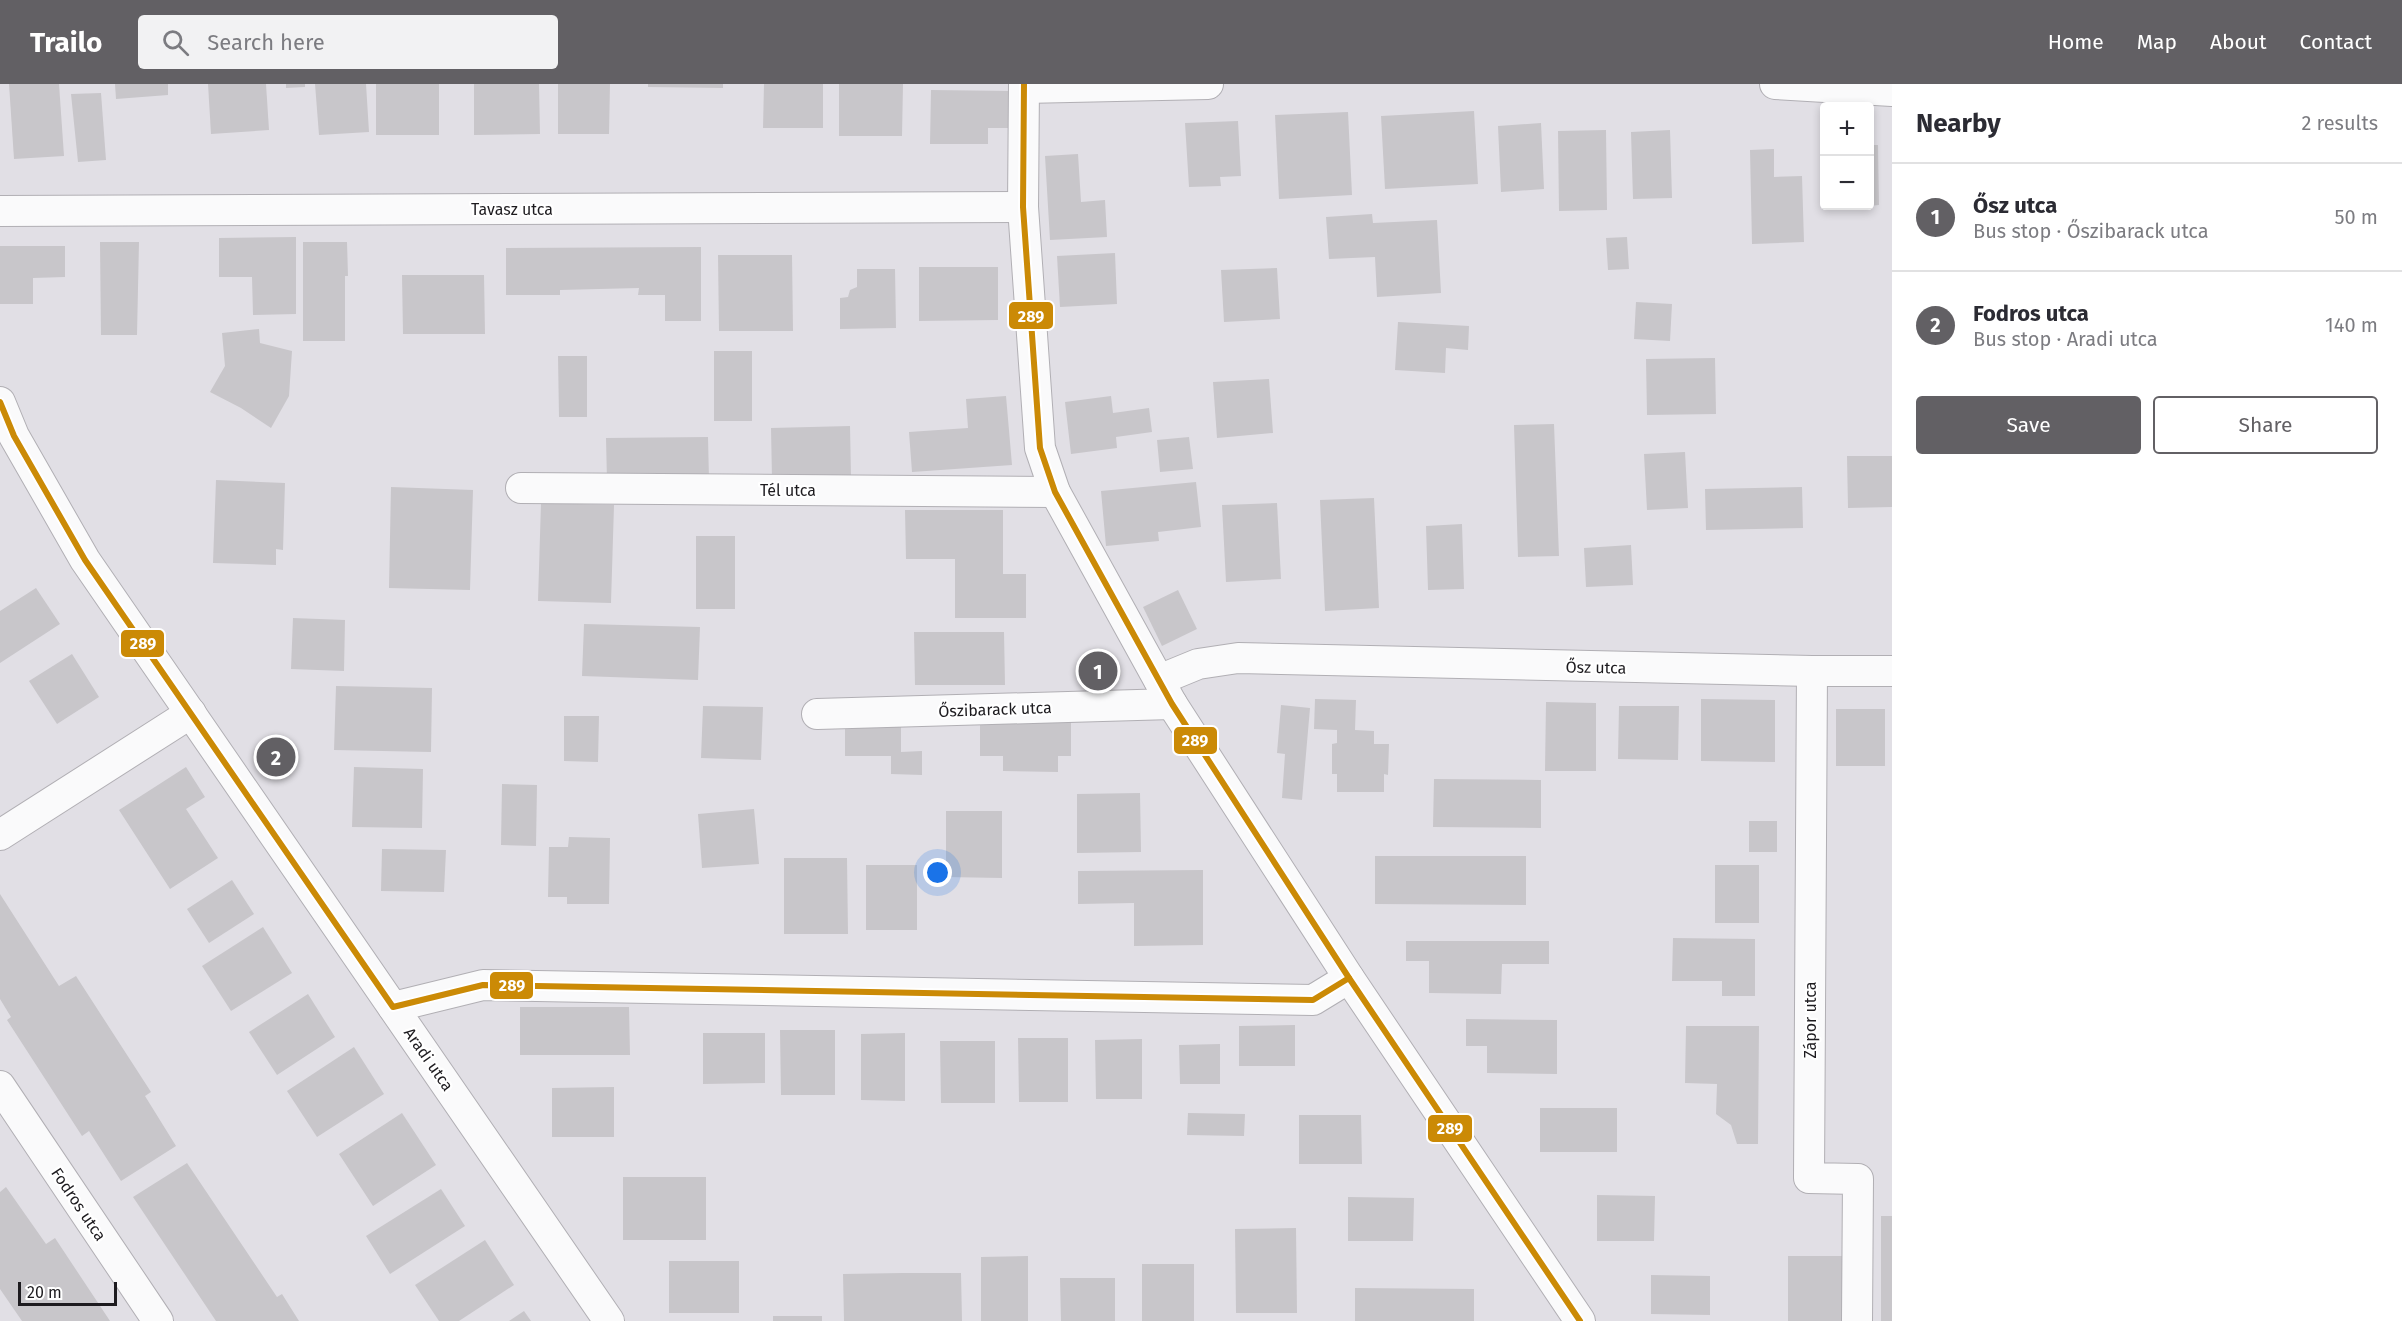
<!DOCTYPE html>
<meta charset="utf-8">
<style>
:root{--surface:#fff;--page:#f2f2f3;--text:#2b2b33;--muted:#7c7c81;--line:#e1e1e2;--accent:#626064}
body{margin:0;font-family:"Fira Sans",sans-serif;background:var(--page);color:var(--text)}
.controls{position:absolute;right:18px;top:18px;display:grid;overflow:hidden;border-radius:6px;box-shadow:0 3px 9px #0003}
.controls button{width:54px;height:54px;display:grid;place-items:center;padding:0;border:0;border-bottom:2px solid var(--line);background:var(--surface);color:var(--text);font:30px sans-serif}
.scale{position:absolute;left:18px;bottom:15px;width:99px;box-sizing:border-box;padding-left:6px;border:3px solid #1d1b1f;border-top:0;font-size:16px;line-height:21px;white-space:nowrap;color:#1d1b1f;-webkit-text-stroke:4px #fff;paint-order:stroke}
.you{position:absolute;left:938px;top:789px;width:21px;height:21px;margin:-15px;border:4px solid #fff;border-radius:50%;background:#1a73e8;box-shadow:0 0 0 9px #1a73e833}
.badge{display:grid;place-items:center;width:39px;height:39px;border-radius:50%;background:var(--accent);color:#fff;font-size:20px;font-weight:700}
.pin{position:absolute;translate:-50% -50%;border:3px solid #fff;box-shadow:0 2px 6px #0006}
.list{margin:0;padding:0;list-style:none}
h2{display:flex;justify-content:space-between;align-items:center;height:78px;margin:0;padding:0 24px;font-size:26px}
h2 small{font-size:20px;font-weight:400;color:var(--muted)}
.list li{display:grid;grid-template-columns:39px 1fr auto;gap:18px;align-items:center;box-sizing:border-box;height:108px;padding:0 24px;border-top:2px solid var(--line)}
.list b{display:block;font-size:22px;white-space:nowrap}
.list p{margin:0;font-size:20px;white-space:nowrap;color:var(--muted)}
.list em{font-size:20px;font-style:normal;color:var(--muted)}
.actions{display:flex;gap:12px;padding:18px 24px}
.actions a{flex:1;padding:14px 0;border:2px solid var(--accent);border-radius:6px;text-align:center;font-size:21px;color:var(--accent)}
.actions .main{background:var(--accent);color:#fff}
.icon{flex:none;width:33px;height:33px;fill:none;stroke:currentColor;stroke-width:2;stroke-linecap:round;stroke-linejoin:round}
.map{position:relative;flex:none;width:1892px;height:1237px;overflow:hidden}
header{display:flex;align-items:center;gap:36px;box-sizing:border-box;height:84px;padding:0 30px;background:var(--accent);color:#fff}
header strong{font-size:28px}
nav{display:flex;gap:33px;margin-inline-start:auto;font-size:21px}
.search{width:420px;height:54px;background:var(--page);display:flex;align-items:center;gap:15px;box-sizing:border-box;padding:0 21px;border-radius:6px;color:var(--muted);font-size:22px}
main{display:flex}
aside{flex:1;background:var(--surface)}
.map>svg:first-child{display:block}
.building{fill:#c8c6ca}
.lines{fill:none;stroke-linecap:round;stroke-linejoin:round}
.street-casing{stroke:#b1afb4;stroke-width:32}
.street{stroke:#fafafb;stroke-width:30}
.bus-1-casing{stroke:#fff;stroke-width:10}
.bus-1{stroke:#cb8a06;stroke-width:6}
.labels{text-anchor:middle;stroke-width:4.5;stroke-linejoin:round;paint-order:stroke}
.street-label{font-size:16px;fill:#1d1b1f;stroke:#fff}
.line-badge{stroke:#fff;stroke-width:2}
.badge-label{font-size:16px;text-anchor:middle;font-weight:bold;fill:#fff}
</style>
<header>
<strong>Trailo</strong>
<div class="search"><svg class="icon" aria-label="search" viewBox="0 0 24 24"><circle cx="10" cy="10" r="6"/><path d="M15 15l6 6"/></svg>Search here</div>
<nav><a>Home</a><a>Map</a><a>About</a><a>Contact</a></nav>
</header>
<main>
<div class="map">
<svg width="1892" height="1237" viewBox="0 0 1892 1237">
<rect width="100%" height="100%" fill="#e1dfe5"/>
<g class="building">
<polygon points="9,0 59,0 64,72 14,75"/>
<polygon points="115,0 168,0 168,11 116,15"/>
<polygon points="208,0 266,0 269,46 211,50"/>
<polygon points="286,0 305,0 305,3 286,4"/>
<polygon points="315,0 366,0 369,48 319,51"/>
<rect x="376" y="0" width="63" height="51"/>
<polygon points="474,0 539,0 540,50 474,51"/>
<polygon points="558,0 610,0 609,50 558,50"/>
<polygon points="648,0 723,0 723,4 648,3"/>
<polygon points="764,0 823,0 823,44 763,44"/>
<polygon points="839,0 903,0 902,52 839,52"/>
<polygon points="931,6 1010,7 1009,44 988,44 988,60 930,60"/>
<polygon points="101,9 106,76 78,78 71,10"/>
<polygon points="1474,27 1478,100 1385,105 1381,32"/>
<polygon points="1348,28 1352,111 1279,115 1275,31"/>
<polygon points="1238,37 1241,92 1220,93 1221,102 1189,103 1185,39"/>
<polygon points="1541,39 1544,105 1501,108 1498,42"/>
<polygon points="1606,46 1607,126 1559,127 1558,47"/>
<polygon points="1670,46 1672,114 1633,115 1631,48"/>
<polygon points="1870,61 1878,61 1879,121 1869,122"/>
<polygon points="1774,65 1774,93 1802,92 1804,158 1752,160 1750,66"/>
<polygon points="1078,70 1081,118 1105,116 1107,153 1050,156 1045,72"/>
<polygon points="1372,130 1373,139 1437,136 1441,209 1377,213 1375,173 1329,175 1326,133"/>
<polygon points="296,153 296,230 253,231 252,193 219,193 219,154"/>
<polygon points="1627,153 1629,185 1608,186 1606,154"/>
<polygon points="100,158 139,158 137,251 101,251"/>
<polygon points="303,158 347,158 348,192 345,192 345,257 303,257"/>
<polygon points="0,162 65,162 65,193 33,194 33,220 0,220"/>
<polygon points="701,163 701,237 665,237 665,211 638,211 639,204 560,206 560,211 506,211 506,164"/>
<polygon points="1115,169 1117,220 1060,223 1057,172"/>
<polygon points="718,171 792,171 793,247 719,247"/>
<polygon points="919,183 998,183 998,236 919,237"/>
<polygon points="1277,184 1280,235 1224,238 1221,186"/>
<polygon points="857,185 895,185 896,244 840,245 840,214 848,213 850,206 857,203"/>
<polygon points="402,191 484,191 485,250 403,250"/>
<polygon points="1636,218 1672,220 1670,257 1634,255"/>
<polygon points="1398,238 1469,242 1468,266 1446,264 1445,289 1395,286"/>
<polygon points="259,245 260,259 292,267 289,312 271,344 241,324 210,308 225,282 222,249"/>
<rect x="714" y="267" width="38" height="70"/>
<polygon points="558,272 587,272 587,333 559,333"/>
<polygon points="1715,274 1716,330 1647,331 1646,275"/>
<polygon points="1269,295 1273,349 1217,354 1213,298"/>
<polygon points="1006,312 1012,381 912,388 909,348 968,344 966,315"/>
<polygon points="1111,312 1113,329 1149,324 1152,348 1116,353 1117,364 1071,370 1065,318"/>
<polygon points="1554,340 1559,472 1518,473 1514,341"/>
<polygon points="850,342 851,393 772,395 771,344"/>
<polygon points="708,353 709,396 607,397 606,354"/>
<polygon points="1189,353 1193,385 1160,388 1157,356"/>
<polygon points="1685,368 1688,424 1647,426 1644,370"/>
<polygon points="1847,372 1892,372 1892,423 1848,424"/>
<polygon points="216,396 285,399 283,466 276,465 276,481 213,479"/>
<polygon points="1196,398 1201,443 1158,448 1159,457 1106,462 1101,407"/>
<polygon points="391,403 473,406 470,506 389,504"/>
<polygon points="1802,403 1803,444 1706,446 1705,405"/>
<polygon points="1374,414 1379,524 1325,527 1320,416"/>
<polygon points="541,419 614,421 611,519 538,517"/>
<polygon points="1277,419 1281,495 1226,498 1222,421"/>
<polygon points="905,426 1003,426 1003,490 1026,490 1026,534 955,534 955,475 906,475"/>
<polygon points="1462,440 1464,505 1428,506 1426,442"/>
<rect x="696" y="452" width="39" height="73"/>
<polygon points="1631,461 1633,501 1586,503 1584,464"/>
<polygon points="36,504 60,540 0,579 0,527"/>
<polygon points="1178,506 1197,545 1162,562 1143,523"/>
<polygon points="293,534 345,536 344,587 291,585"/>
<polygon points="584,540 700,543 698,596 582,592"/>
<polygon points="914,548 1004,548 1005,601 915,601"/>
<polygon points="72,570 99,613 57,640 29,597"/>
<polygon points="336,602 432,604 431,668 334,666"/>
<polygon points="1315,615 1356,616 1355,646 1374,647 1374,660 1389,660 1388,691 1384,690 1384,708 1337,708 1337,690 1332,690 1332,660 1337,659 1337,646 1314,645"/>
<polygon points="1701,615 1775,616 1775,678 1701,677"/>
<polygon points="1546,618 1596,619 1596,687 1545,687"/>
<polygon points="1281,621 1310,624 1302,716 1282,714 1285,670 1277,669"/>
<polygon points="703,622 763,623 761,676 701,674"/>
<polygon points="1619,622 1679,622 1678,676 1618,675"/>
<rect x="1836" y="625" width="49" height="57"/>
<polygon points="564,632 599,632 598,678 564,677"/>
<polygon points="845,634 901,634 901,668 922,667 922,691 891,690 891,672 845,672"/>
<polygon points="980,635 1071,635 1071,672 1058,672 1058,688 1003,687 1003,672 980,672"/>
<polygon points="186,683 205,713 186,725 218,774 170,805 119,726"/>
<polygon points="354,683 423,685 422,744 352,743"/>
<polygon points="1434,695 1541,696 1541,744 1433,743"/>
<polygon points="502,700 537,701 536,762 501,761"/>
<polygon points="1140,709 1141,768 1077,769 1077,710"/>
<polygon points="754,725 759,780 702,784 698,730"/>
<polygon points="946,727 1002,727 1002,794 946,793"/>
<rect x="1749" y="737" width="28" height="31"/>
<polygon points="569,753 610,754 609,820 567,820 567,813 548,813 549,763 568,763"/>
<polygon points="382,765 446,766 444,808 381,807"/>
<polygon points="1375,772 1526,772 1526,821 1375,820"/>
<polygon points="784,774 847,774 848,850 784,850"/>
<rect x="866" y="781" width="51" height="65"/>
<rect x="1715" y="781" width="44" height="58"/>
<polygon points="1203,786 1203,861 1134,862 1134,819 1078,820 1078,787"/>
<polygon points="232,796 254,830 209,859 187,825"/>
<polygon points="0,810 59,902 76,892 151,1008 145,1012 176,1062 121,1097 89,1047 82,1052 7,936 11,933 0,915"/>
<polygon points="263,843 292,889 231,927 202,882"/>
<polygon points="1673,854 1755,855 1755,912 1722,912 1722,897 1672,897"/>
<polygon points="1406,857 1549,857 1549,880 1502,880 1501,910 1429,909 1429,877 1406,877"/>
<polygon points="308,910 335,953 277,991 249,948"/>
<polygon points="520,923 629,923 630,971 520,971"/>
<polygon points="1466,935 1557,936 1557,990 1487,989 1487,962 1466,962"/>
<polygon points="1295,941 1295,982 1239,982 1239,942"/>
<polygon points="1686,942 1759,942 1758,1060 1737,1060 1731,1041 1716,1030 1717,1000 1685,999"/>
<polygon points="780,946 835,946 835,1011 781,1011"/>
<polygon points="703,949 765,949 765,999 703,1000"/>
<polygon points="905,949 905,1017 861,1016 861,950"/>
<polygon points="1018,954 1068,954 1068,1018 1019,1018"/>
<polygon points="1142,955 1142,1015 1096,1015 1095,956"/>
<polygon points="940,957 995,957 995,1019 941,1019"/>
<polygon points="1220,960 1220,1000 1180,1000 1179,961"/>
<polygon points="354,963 384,1010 317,1053 287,1007"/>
<polygon points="614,1003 614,1053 552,1053 552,1004"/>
<rect x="1540" y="1024" width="77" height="44"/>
<polygon points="402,1029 436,1081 373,1122 339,1070"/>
<polygon points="1188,1029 1245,1030 1244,1052 1187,1051"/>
<polygon points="1299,1031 1361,1031 1362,1080 1299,1080"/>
<polygon points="187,1079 277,1213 282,1210 299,1237 216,1237 133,1113"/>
<rect x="623" y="1093" width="83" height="63"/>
<polygon points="6,1103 46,1160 55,1154 110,1237 22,1237 0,1205 0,1108"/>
<polygon points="441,1105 465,1142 390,1190 366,1152"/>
<polygon points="1597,1111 1655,1112 1654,1157 1597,1157"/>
<polygon points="1348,1113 1414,1114 1413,1157 1348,1157"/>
<rect x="1881" y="1132" width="11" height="105"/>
<polygon points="1296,1144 1297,1229 1236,1229 1235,1145"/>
<polygon points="485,1156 514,1201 459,1237 439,1237 415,1201"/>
<polygon points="1028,1172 1028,1237 981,1237 981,1173"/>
<rect x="1788" y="1172" width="57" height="65"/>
<rect x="669" y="1177" width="70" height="52"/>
<rect x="1142" y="1180" width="52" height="57"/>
<polygon points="902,1189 961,1189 962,1237 844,1237 843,1190"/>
<polygon points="1651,1191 1710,1192 1710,1231 1651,1230"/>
<polygon points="1060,1194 1115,1194 1115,1237 1061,1237"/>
<polygon points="1355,1204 1474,1205 1474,1237 1355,1237"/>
<polygon points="524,1227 531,1237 509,1237"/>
<rect x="773" y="1232" width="49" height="5"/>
</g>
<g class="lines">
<defs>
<g id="street">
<polyline points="1024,0 1023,123 1040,364 1055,408 1172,620 1349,894 1580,1237"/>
<polyline points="1775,0 1892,7"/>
<polyline points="1024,4 1208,0"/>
<polyline points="0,127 1023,123"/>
<polyline points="0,318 14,352 85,476 609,1237"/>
<polyline points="521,404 1055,408"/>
<polyline points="1812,587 1809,1094 1858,1095 1857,1237"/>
<polyline points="1159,596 1198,580 1238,574 1812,587 1892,587"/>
<polyline points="817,630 1172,620"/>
<polyline points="0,751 191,629"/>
<polyline points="393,923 483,901 1313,916 1349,894"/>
<polyline points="0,1002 158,1237"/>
</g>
</defs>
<use href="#street" class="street-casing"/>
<use href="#street" class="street"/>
<defs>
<g id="bus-1">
<polyline points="1024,0 1023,123 1040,364 1055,408 1172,620 1349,894 1580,1237"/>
<polyline points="0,318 14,352 85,476 393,923 483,901 1313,916 1349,894"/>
</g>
</defs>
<use href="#bus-1" class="bus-1-casing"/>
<use href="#bus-1" class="bus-1"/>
</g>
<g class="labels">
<g class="street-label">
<text x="512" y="131">Tavasz utca</text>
<text x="788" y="412">Tél utca</text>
<text transform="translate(1596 583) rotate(1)" y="6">Ősz utca</text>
<text transform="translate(995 625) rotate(-2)" y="6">Őszibarack utca</text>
<text transform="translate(1810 936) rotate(-90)" y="6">Zápor utca</text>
<text transform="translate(429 975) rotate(55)" y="6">Aradi utca</text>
<text transform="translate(79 1120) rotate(56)" y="6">Fodros utca</text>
</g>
</g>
<g class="line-badge">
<rect x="1008" y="217" width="46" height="29" rx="6" fill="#cb8a06"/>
<rect x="120" y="545" width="45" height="29" rx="6" fill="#cb8a06"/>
<rect x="1173" y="642" width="45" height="29" rx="6" fill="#cb8a06"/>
<rect x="489" y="887" width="45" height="29" rx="6" fill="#cb8a06"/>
<rect x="1427" y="1030" width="46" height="29" rx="6" fill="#cb8a06"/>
</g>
<g class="badge-label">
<text x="1031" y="238">289</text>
<text x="143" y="565">289</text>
<text x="1195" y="662">289</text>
<text x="512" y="907">289</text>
<text x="1450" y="1050">289</text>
</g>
</svg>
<div class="controls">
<button>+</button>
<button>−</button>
</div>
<div class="scale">20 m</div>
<div class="you"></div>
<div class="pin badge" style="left:1098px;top:587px">1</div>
<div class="pin badge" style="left:276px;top:673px">2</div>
</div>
<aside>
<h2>Nearby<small>2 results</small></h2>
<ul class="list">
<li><span class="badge">1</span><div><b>Ősz utca</b><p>Bus stop · Őszibarack utca</p></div><em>50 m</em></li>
<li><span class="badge">2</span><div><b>Fodros utca</b><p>Bus stop · Aradi utca</p></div><em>140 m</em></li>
</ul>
<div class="actions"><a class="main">Save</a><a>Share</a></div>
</aside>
</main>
